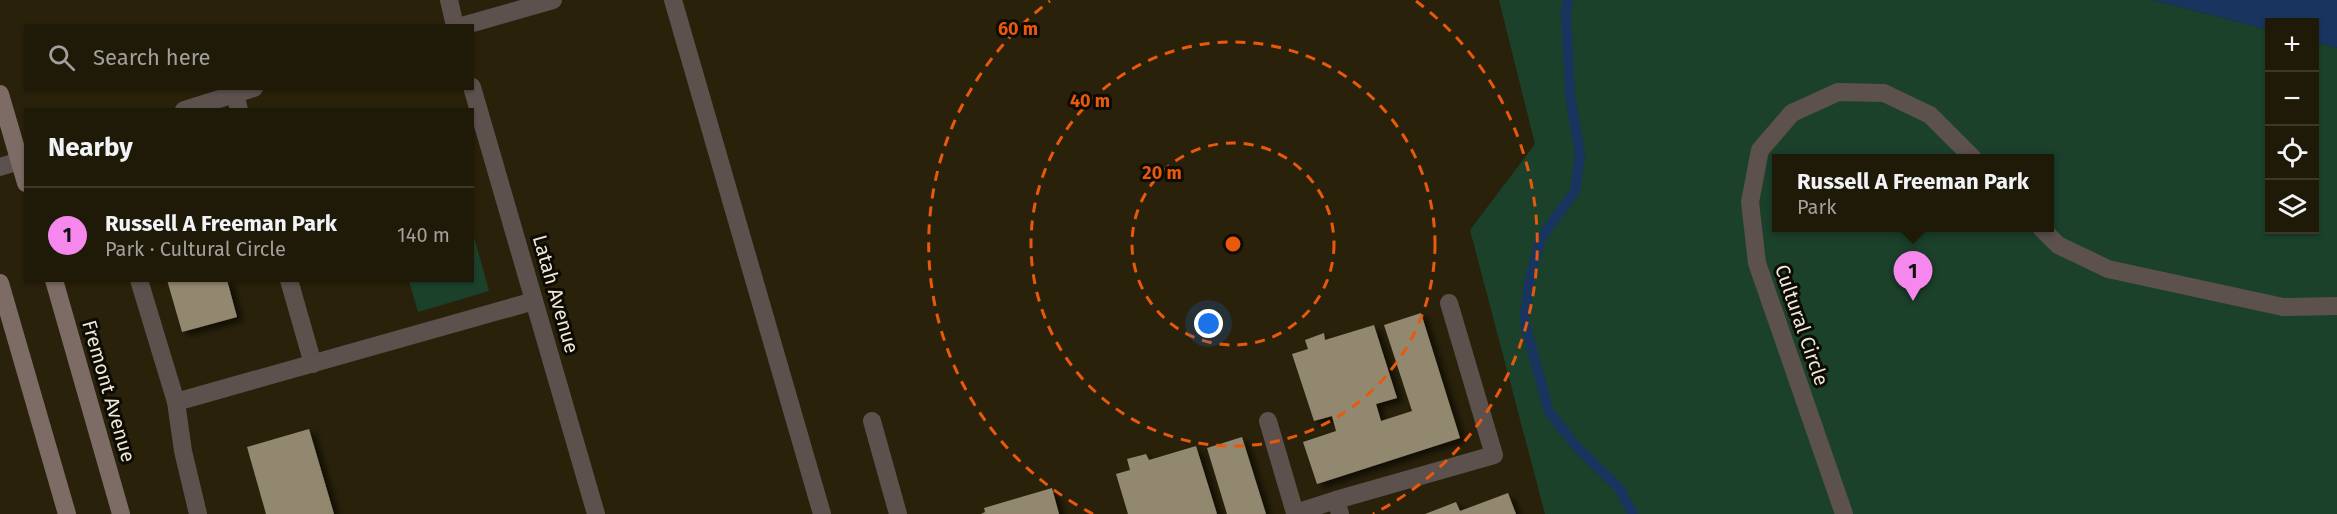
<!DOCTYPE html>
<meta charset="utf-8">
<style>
:root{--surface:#1f1908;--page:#2c2616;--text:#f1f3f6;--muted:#a1a09c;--line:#3c3829;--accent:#f688ed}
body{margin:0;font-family:"Fira Sans",sans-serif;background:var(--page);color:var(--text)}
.controls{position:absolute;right:18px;top:18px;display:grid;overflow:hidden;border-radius:0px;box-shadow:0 2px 4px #0004}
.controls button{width:54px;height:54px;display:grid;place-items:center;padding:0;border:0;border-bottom:2px solid var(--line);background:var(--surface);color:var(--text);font:30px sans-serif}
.you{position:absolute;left:1209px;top:324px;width:21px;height:21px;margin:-15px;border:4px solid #fff;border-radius:50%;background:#1a73e8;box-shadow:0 0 0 9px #1a73e833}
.badge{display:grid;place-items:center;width:39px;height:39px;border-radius:50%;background:var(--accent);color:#111;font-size:20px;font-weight:700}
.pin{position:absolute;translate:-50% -50px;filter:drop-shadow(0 2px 3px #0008)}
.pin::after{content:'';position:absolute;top:32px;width:21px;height:18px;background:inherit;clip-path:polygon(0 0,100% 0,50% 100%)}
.popup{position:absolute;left:1772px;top:154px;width:282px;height:78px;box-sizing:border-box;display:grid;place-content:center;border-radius:0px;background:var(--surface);filter:drop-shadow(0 2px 4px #0005);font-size:20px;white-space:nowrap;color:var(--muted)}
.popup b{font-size:22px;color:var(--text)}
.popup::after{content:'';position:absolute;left:50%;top:100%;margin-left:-12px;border:12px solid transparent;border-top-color:var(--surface)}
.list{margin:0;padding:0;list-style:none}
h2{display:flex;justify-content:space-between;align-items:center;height:78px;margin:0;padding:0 24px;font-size:26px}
h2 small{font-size:20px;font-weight:400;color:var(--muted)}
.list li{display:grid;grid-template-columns:39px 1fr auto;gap:18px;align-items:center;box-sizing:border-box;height:96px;padding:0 24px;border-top:2px solid var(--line)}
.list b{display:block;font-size:22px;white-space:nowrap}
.list p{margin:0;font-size:20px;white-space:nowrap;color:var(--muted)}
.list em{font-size:20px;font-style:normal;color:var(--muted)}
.icon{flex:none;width:33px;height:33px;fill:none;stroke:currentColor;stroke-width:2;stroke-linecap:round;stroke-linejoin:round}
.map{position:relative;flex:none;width:2337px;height:514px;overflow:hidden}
.search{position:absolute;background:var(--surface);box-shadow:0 2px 4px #0004;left:24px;top:24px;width:450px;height:66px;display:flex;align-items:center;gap:15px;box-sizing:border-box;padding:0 21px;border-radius:0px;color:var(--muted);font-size:22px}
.panel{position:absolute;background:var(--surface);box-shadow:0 2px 4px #0004;left:24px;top:108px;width:450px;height:174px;border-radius:0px}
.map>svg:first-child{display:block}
.green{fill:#1b412b;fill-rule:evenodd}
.water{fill:#17355f}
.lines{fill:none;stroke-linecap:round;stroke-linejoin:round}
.stream{stroke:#17355f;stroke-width:10}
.building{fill:#92886f;filter:url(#shadow)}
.lane{stroke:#5c514d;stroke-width:18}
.street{stroke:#5c514d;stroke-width:18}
.secondary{stroke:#7d6b65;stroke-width:18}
.ring{fill:none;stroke:#e8590c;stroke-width:3;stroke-dasharray:10 8}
.labels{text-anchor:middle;stroke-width:6;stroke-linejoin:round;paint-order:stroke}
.street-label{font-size:20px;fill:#eee9db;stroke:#0e0b03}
.centre{fill:#e8590c;stroke:#0e0b03;stroke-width:3}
.ring-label{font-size:18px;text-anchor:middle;font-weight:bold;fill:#e8590c;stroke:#0e0b03;stroke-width:6;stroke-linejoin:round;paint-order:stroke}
</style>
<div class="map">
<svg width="2337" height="514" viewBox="0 0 2337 514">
<defs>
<filter id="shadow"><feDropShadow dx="6" dy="4" stdDeviation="3" flood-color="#0009"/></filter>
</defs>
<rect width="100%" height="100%" fill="#29210a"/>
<g class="green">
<path d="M1499,0H2153L2269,30L2270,230H2314L2315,42L2337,48V514H1545L1470,230L1535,144ZM1776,158H2050V228H1776Z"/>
<polygon points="473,233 489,291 418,312 409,281 472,280"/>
</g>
<polygon class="water" points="2153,0 2337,0 2337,48 2315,42 2314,22 2270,22 2269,30"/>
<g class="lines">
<polyline class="stream" points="1568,0 1566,14 1570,95 1580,155 1575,191 1541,238 1530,278 1524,320 1549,412 1576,446 1619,488 1633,514"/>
</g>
<g class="building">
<polygon points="167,280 227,280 237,317 182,332"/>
<polygon points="1421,313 1460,438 1317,484 1303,442 1336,431 1332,416 1314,421 1292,354 1308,349 1305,340 1324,333 1325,340 1374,325 1397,398 1376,404 1381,421 1412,411 1384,325"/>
<polygon points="309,429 334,514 266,514 247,447"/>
<polygon points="1242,437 1266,514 1227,514 1207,448"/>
<polygon points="1196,446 1217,514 1128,514 1116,474 1130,470 1127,459 1146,454 1149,460"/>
<polygon points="1052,488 1059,514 981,514 985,512 984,508"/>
<polygon points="1508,493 1516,514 1425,514 1456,502 1460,511"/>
</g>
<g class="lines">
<g class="lane">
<polyline points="449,0 455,26"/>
<polyline points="235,94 239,110"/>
<polyline points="139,280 176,402"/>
<polyline points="289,280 313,364"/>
<polyline points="872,421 898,514"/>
<polyline points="1268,421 1295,513 1336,500"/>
<polyline points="198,514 183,451 176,402 534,301"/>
<polyline points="1340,514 1336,500 1494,455 1449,303"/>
</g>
<g class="street">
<polyline points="673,0 822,514"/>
<polyline points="462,26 553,0"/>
<polyline points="472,87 596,514"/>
<polyline points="184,110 254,88"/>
<polyline points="0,167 26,159"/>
<polyline points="2041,228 2058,245 2108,269 2283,307 2337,306"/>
<polyline points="1844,514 1757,263 1750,202 1760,150 1792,113 1838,92 1884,93 1930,115 1973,158"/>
</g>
<g class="secondary">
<polyline points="0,94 26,183"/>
<polyline points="54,280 121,514"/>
<polyline points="0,283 67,514"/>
</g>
</g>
<g class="ring">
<circle cx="1233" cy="244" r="101"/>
<circle cx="1233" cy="244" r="202"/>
<path d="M1093 514A304 304 0 0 1 1050 1M1416 1A304 304 0 0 1 1373 514"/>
</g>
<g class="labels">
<g class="street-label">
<text transform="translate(556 294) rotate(74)" y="7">Latah Avenue</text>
<text transform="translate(1802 325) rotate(71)" y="7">Cultural Circle</text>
<text transform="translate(109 391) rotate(74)" y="7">Fremont Avenue</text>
</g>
</g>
<circle cx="1233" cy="244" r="9" class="centre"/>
<g class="ring-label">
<text x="1018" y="35">60 m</text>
<text x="1090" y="107">40 m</text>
<text x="1162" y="179">20 m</text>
</g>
</svg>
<div class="controls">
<button>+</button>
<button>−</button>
<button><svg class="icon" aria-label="locate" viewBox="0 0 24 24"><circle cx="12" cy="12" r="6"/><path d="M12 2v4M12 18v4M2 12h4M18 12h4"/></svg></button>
<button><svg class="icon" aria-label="layers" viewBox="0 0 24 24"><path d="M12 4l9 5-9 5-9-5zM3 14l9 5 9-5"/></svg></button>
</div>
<div class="you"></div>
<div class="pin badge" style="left:1913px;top:301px">1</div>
<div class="popup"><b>Russell A Freeman Park</b>Park</div>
<div class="search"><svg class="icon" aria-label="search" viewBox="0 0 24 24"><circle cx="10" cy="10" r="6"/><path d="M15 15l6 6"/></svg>Search here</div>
<section class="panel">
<h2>Nearby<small></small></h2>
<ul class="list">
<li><span class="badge">1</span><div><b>Russell A Freeman Park</b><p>Park · Cultural Circle</p></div><em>140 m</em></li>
</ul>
</section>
</div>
